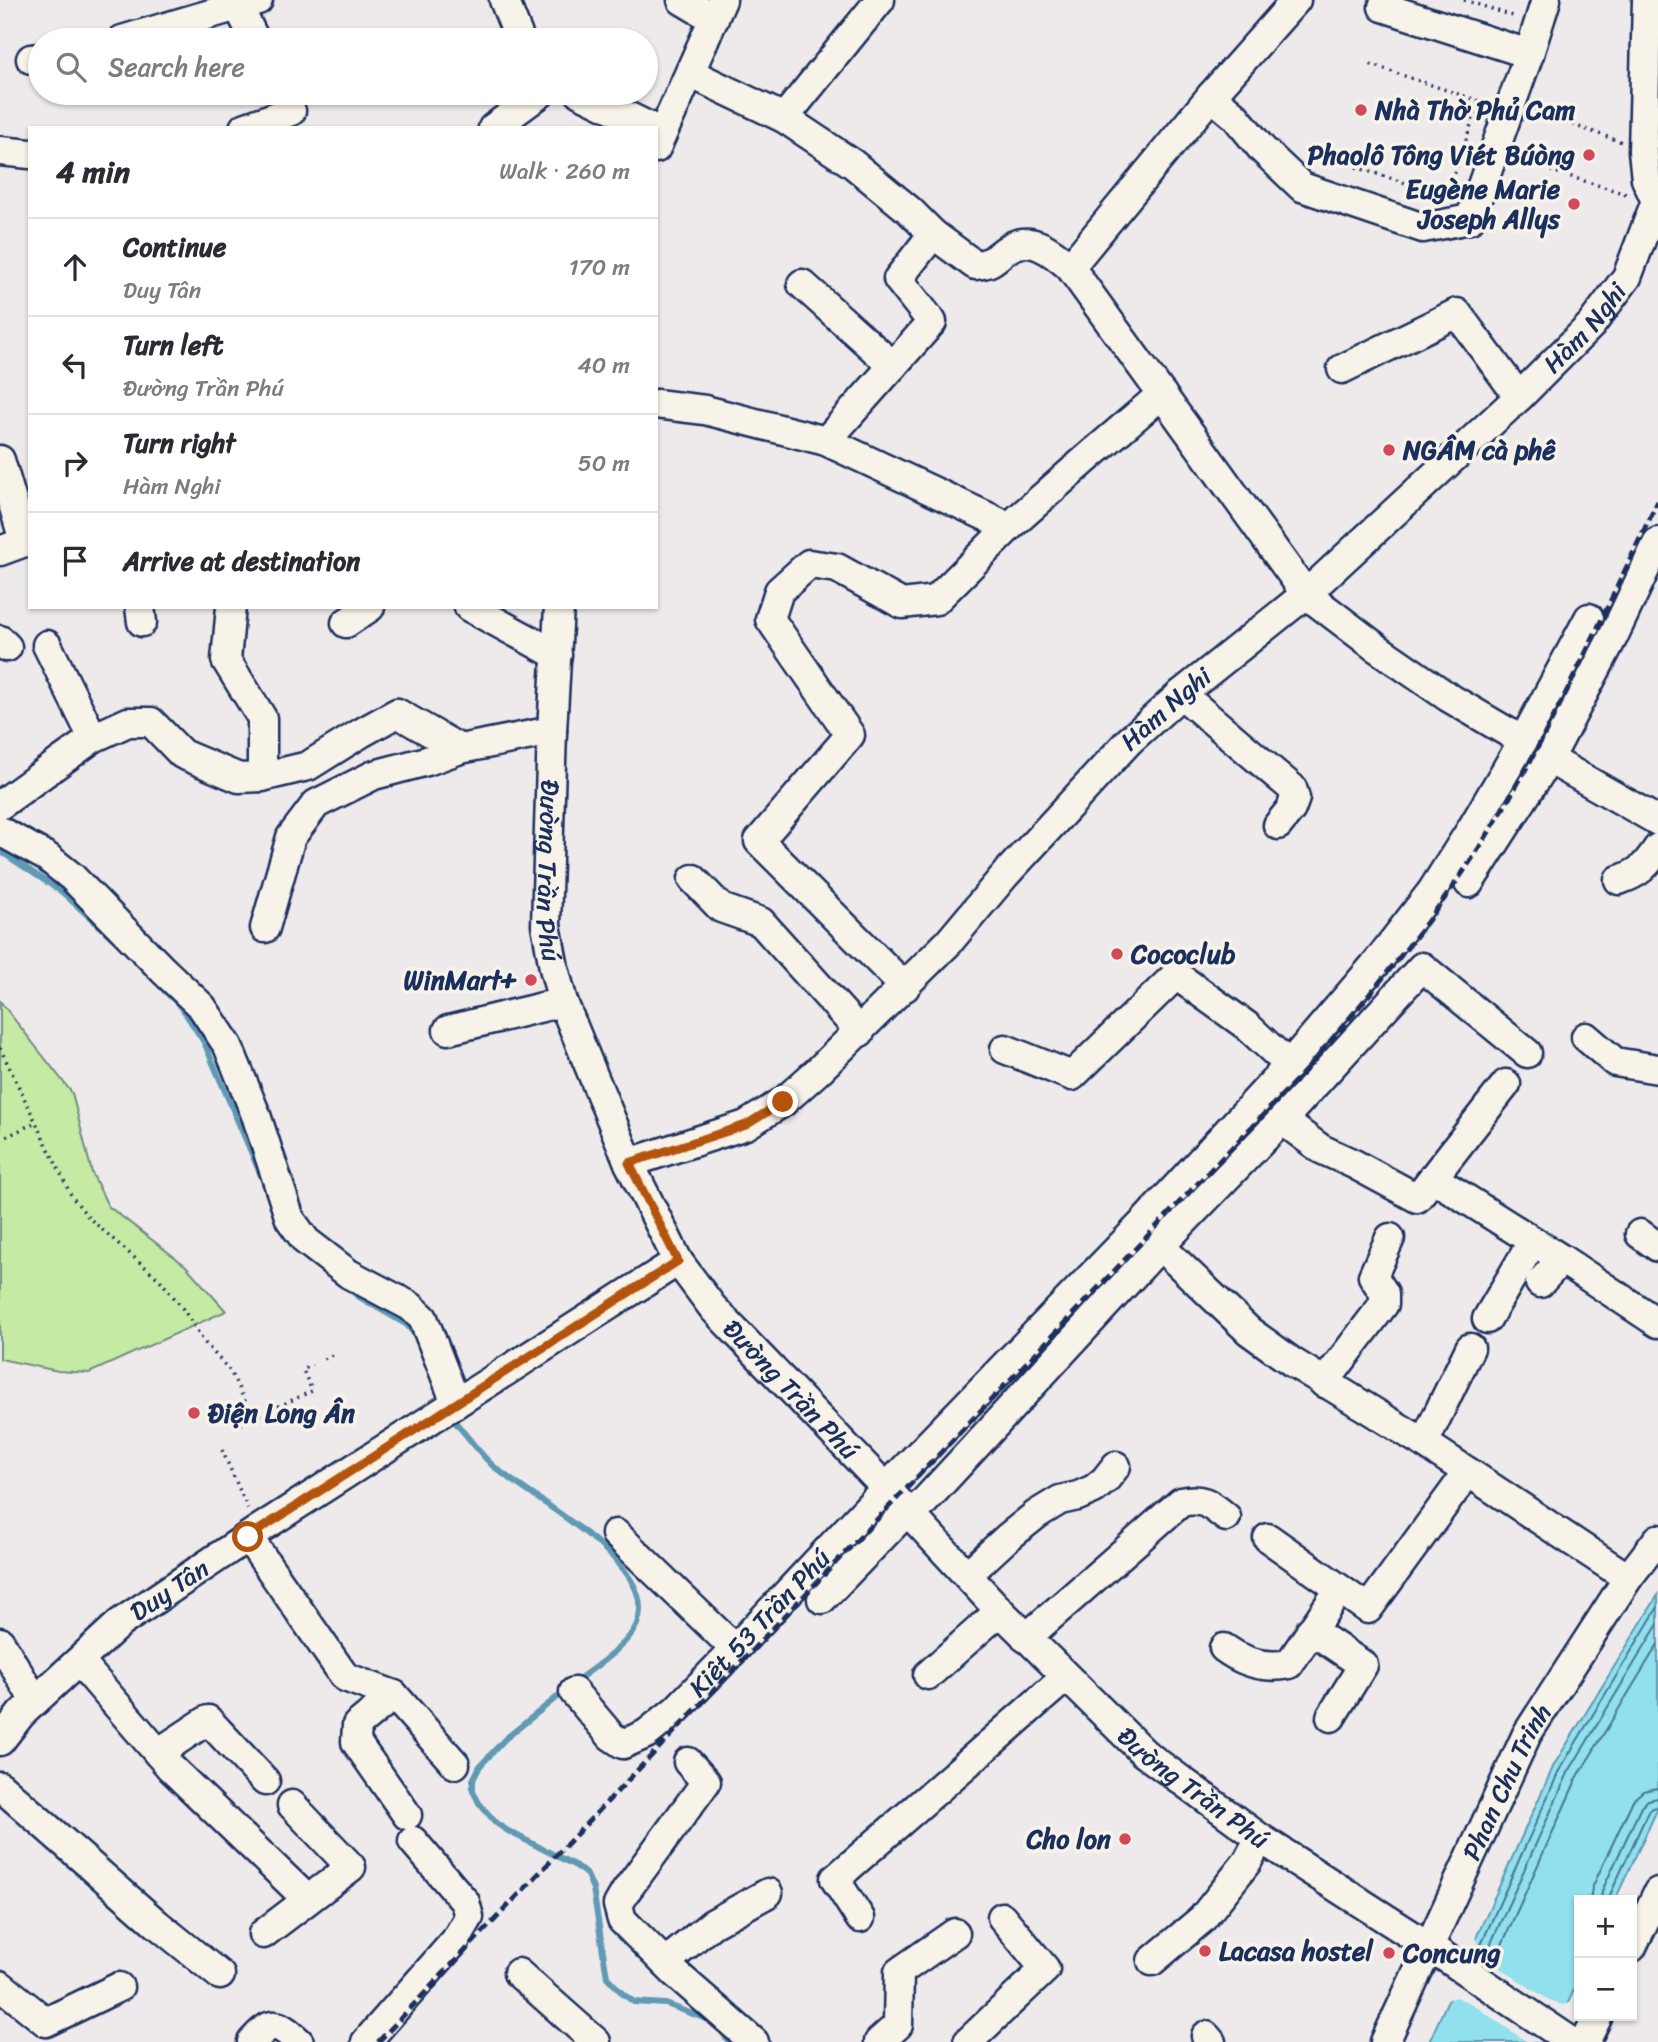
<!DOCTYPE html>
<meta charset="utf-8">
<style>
:root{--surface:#fff;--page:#f2f2f3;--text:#2b2b33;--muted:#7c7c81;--line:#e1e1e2}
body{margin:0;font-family:Sriracha,sans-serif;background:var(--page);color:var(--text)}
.controls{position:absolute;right:21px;bottom:21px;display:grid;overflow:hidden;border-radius:0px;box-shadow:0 2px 5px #0004}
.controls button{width:63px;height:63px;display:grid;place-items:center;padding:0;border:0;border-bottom:2px solid var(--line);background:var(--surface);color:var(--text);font:35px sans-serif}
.stop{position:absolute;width:21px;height:21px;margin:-16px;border:5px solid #b45309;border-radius:50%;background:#fff}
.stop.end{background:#b45309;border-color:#fff;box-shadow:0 2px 7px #0008}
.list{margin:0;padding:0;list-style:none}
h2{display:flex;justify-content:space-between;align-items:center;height:91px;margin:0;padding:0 28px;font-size:30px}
h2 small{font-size:23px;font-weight:400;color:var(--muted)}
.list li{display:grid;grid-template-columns:46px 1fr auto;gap:21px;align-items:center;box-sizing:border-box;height:98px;padding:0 28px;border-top:2px solid var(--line)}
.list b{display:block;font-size:26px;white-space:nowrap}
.list p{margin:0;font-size:23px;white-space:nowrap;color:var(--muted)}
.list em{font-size:23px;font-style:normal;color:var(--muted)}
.icon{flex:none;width:38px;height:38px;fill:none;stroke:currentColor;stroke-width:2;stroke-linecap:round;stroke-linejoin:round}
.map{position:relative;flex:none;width:1658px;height:2042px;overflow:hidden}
.search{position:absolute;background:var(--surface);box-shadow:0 2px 5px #0004;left:28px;top:28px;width:630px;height:77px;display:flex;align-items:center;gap:18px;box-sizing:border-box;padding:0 24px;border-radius:38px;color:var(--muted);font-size:26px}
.panel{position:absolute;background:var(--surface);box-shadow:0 2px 5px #0004;left:28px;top:126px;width:630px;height:483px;border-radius:0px}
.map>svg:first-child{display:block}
.green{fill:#c4eaa4;stroke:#708c81;stroke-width:2}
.water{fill:#90e0ed;stroke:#6199b4;stroke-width:2}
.pier{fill:#eeeaeb}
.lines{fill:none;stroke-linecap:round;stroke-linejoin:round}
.shore{stroke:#4a7697;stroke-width:2}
.stream{stroke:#6199b4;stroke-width:6}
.minor-casing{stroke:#1b2f5e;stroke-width:33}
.path{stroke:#1b2f5e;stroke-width:3.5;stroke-dasharray:2 5;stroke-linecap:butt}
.minor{stroke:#f7f3e8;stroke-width:28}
.rail{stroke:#1b2f5e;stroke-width:5;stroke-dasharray:10 5;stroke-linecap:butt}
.route{stroke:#b45309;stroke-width:9}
.poi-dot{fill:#d1495b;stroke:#f7f3e8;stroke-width:2.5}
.labels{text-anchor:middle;stroke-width:7;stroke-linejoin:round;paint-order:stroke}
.poi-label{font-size:26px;font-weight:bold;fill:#1b2f5e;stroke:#f7f3e8;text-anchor:start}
.street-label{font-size:26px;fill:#1b2f5e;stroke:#f7f3e8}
</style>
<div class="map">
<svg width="1658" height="2042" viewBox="0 0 1658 2042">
<rect width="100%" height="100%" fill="#eeeaeb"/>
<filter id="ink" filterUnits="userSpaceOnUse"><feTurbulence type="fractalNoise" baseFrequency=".0143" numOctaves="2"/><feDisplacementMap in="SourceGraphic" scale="14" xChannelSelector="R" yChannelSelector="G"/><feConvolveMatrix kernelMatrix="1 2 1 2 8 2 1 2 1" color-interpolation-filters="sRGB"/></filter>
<g filter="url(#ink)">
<polygon class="green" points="0,1001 72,1093 92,1173 108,1206 186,1266 226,1311 89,1373 58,1371 0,1359"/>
<polygon class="water" points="1658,1595 1658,1808 1615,1900 1579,1900 1579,1979 1550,2042 1429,2042 1554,1765"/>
<polygon class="pier" points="1474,1933 1480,1948 1492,1963 1552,2002 1564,2005 1573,2001 1554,2042 1527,2042 1472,2004 1456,1997 1445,2000"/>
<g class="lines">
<g class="shore">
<polyline points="1590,1900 1592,1888 1633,1800 1643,1791 1658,1788"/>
<polyline points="1601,1900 1602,1891 1641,1807 1648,1800 1658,1798"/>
<polyline points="1610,1900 1610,1895 1648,1812 1653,1808 1658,1807"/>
<polyline points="1475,1958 1560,1769 1658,1607"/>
<polyline points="1482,1963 1568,1773 1658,1624"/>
<polyline points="1491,1969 1577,1778 1658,1644"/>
</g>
<g class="stream">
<polyline points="0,851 62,892 117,942"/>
<polyline points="161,987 182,1008 204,1042 263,1180"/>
<polyline points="345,1286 359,1297 407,1325 418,1339"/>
<path d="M452,1415L456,1423C467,1436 478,1451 490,1463C527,1498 662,1563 637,1624C628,1646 593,1668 575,1682"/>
<polyline points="567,1689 505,1739 480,1766 473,1780 473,1791 479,1803 496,1823 508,1831 576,1866 587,1875 593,1889 607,1977 623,1994 634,2002 666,2004 709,2020"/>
<polyline points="720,2029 729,2042"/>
</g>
<defs>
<g id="minor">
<polyline points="235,0 255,40"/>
<polyline points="504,0 520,40"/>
<polyline points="682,0 714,19"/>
<polyline points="1647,0 1643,151 1646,179 1656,201"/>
<polyline points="1383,7 1529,54"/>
<polyline points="122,40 258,0"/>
<polyline points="31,59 40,58"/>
<path d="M690,73L784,118L853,164L909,210L933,234L975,265C996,263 993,258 1009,248C1031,234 1053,252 1070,267L1306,594L1377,648L1448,697L1523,741"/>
<polyline points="580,93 652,128"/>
<polyline points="1211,96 1235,116 1262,149 1302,187 1423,228 1470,219 1529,54 1546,0"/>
<polyline points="784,118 880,0"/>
<polyline points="244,128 291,111"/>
<polyline points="493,128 541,93"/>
<polyline points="656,148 722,0"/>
<polyline points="0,151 30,154"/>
<polyline points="1070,267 1211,96 1296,0"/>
<polyline points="802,284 893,366"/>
<polyline points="1342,369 1457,313 1519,397"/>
<polyline points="656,404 705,410 826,441 1009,527 1085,460 1162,394"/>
<polyline points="826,441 932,322 898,279 933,234"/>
<polyline points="0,460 24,541"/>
<polyline points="0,551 30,540"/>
<polyline points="140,607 142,622"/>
<polyline points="231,607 226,660 262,718 262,777"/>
<polyline points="469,607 557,655"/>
<path id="s1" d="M559,607L552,731L546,925L554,968L563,1002L629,1163L678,1261L713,1308L886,1488L1000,1611L1144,1753L1260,1838L1430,1947L1572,2042"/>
<polyline points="346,623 370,607"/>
<polyline points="0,640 7,647"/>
<polyline points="47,645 93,738"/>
<polyline points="1181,694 1292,788 1295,798 1291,809 1278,825"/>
<polyline points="1549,759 1658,821"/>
<polyline points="0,805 93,738 128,722 151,722 182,754 239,778 262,777 308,766 361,733 397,713 460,749"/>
<polyline points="0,831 47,857 72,877 163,970 202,1007 228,1046 256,1115 290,1219 306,1241 349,1274 410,1306 423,1318 456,1403"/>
<polyline points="693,879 721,908 761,922 860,1032"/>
<path d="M1619,880C1640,873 1646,866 1658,848"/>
<polyline points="1469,883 1549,759 1614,635 1658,542"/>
<polyline points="265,928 291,837 316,804 374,775 427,761 460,749 552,731"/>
<polyline points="905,987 759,841 850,735 770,619 779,591 809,564 837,568 902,604 936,600 1009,527"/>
<polyline points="448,1030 563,1002"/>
<polyline points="1586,1037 1615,1062 1658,1069"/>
<polyline points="1005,1049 1072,1076 1176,975 1247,1026 1289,1065"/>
<polyline points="1282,1120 1321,1149 1354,1164 1417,1198 1506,1084"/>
<path id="s2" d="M629,1163L746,1125L783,1102L819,1070L948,943L1005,875L1129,741L1181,694L1306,594L1519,397L1591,325L1627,277L1656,201"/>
<polyline points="1433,1178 1563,1260"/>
<polyline points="1640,1234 1658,1247"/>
<polyline points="1160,1246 1249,1331 1292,1362 1424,1443 1628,1578"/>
<polyline points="1540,1283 1559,1262 1563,1260 1658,1323"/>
<polyline points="1487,1319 1533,1241"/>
<polyline points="1324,1383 1384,1304 1384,1293 1373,1276 1390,1238"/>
<polyline points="1424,1443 1470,1348"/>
<polyline points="911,1516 1160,1246 1282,1120 1422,967 1527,1053"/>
<polyline points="616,1534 735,1649"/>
<polyline points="248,1537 345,1677 394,1695 455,1764"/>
<polyline points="1268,1538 1368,1609 1468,1472"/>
<polyline points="967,1575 1007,1538 1037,1514 1060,1500 1078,1496 1094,1489 1105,1480 1116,1466"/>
<polyline points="822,1599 907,1511"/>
<polyline points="1311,1630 1363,1665 1331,1717"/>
<path d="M1026,1638L1181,1502C1203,1497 1210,1504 1226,1517"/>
<polyline points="0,1642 35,1701"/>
<path d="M1224,1648C1243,1662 1265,1669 1289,1664L1339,1590"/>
<polyline points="79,1661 171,1768 307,1899"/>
<polyline points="928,1675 1000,1611"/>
<path id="s3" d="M574,1692L611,1736L623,1744L646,1734L676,1710L735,1649L886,1488L1144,1222L1289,1065L1378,961L1432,891L1472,828L1523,741L1589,618"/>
<polyline points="394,1695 357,1725 356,1742 407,1815"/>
<path id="s4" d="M0,1741L21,1714L120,1623L258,1530L678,1261"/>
<polyline points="158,1753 208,1720 265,1781"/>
<polyline points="688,1762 706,1782 626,1891 618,1905 622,1920 675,1973 754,2042"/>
<polyline points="0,1786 157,1924 220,1975"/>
<polyline points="860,1918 835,1879 1066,1677"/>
<polyline points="263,1934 351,1867 292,1805"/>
<polyline points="1632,1947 1658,1892"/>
<polyline points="1152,1961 1202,1919 1247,1862 1260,1838"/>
<polyline points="665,1963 712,1924 768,1893"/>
<polyline points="518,1973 596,2042"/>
<polyline points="0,1985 46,2022 119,1987"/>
<polyline points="1206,2036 1211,2042"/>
<path d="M252,2042C272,2019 277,2022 299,2042"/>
<polyline points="366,2042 455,1941 469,1917 465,1902 413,1841"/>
<polyline points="879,2042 898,2025 899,1972 955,1933"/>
<polyline points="968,2042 1045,1969 1002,1917"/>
<path id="s5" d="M1385,2042L1527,1734L1628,1578L1658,1539"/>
<polyline points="1585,2042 1598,2016"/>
</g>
</defs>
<use href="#minor" class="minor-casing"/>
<g class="path">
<polyline points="1464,0 1516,17"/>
<polyline points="1533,111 1622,142"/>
<polyline points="1517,160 1626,194"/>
<polyline points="1336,161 1447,196 1479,101 1366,63"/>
<polyline points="0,1048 72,1197 90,1219 160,1280 181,1306 205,1343 230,1371 253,1417"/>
<polyline points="0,1140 36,1122"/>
<polyline points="324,1359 334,1354"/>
<polyline points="240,1424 312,1391 303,1370 312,1365"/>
<polyline points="222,1450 248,1509"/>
</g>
<use href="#minor" class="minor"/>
<path class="rail" d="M378,2042L1305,1071C1368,996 1432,923 1484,840C1552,732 1603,615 1658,501"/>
</g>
</g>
<g class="lines" filter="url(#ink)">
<polyline class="route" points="248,1537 678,1261 629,1163 746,1125 783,1102"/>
</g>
<g class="poi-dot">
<circle cx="1361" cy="110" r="7"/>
<circle cx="1589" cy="155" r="7"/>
<circle cx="1574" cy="204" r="7"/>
<circle cx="1389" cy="450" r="7"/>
<circle cx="1117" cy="954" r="7"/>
<circle cx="531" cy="980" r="7"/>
<circle cx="194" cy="1413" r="7"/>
<circle cx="1125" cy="1839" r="7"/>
<circle cx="1205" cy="1951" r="7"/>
<circle cx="1389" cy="1953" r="7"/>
</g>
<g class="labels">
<g class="poi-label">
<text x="1375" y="119">Nhà Thờ Phủ Cam</text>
<text x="1575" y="164" text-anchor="end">Phaolô Tông Viét Búòng</text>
<text x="1560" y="198" text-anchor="end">Eugène Marie<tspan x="1560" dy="30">Joseph Allys</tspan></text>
<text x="1403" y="459">NGÂM cà phê</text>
<text x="1131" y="963">Cococlub</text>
<text x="517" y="989" text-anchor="end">WinMart+</text>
<text x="208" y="1422">Điện Long Ân</text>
<text x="1111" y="1848" text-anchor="end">Cho lon</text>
<text x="1219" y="1960">Lacasa hostel</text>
<text x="1403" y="1962">Concung</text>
</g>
<g class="street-label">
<text dy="9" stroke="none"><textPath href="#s2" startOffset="1283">Hàm Nghi</textPath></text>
<text dy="9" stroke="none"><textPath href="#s2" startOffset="716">Hàm Nghi</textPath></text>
<text dy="9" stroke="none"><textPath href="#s1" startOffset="264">Đường Trần Phú</textPath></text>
<text dy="9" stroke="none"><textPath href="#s1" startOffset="852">Đường Trần Phú</textPath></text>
<text dy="9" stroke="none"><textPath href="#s4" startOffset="228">Duy Tân</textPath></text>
<text dy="9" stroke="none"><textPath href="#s3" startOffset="256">Kiệt 53 Trần Phú</textPath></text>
<text dy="9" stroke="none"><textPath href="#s5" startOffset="287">Phan Chu Trinh</textPath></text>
<text dy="9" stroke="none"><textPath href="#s1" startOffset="1419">Đường Trần Phú</textPath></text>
</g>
</g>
</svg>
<div class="controls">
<button>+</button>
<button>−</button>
</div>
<div class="stop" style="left:248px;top:1537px"></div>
<div class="stop end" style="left:783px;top:1102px"></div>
<div class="search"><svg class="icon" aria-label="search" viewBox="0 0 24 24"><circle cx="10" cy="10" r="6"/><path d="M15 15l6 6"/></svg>Search here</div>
<section class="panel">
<h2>4 min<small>Walk · 260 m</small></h2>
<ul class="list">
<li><svg class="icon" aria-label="ahead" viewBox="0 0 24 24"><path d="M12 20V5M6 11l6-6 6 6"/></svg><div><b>Continue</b><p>Duy Tân</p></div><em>170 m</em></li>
<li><svg class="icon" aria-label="left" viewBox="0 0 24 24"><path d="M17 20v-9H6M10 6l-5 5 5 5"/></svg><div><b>Turn left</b><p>Đường Trần Phú</p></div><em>40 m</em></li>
<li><svg class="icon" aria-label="right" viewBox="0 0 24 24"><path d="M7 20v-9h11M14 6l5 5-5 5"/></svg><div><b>Turn right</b><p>Hàm Nghi</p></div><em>50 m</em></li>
<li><svg class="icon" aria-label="arrive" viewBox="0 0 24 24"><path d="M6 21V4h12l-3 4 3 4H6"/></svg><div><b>Arrive at destination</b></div></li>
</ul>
</section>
</div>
